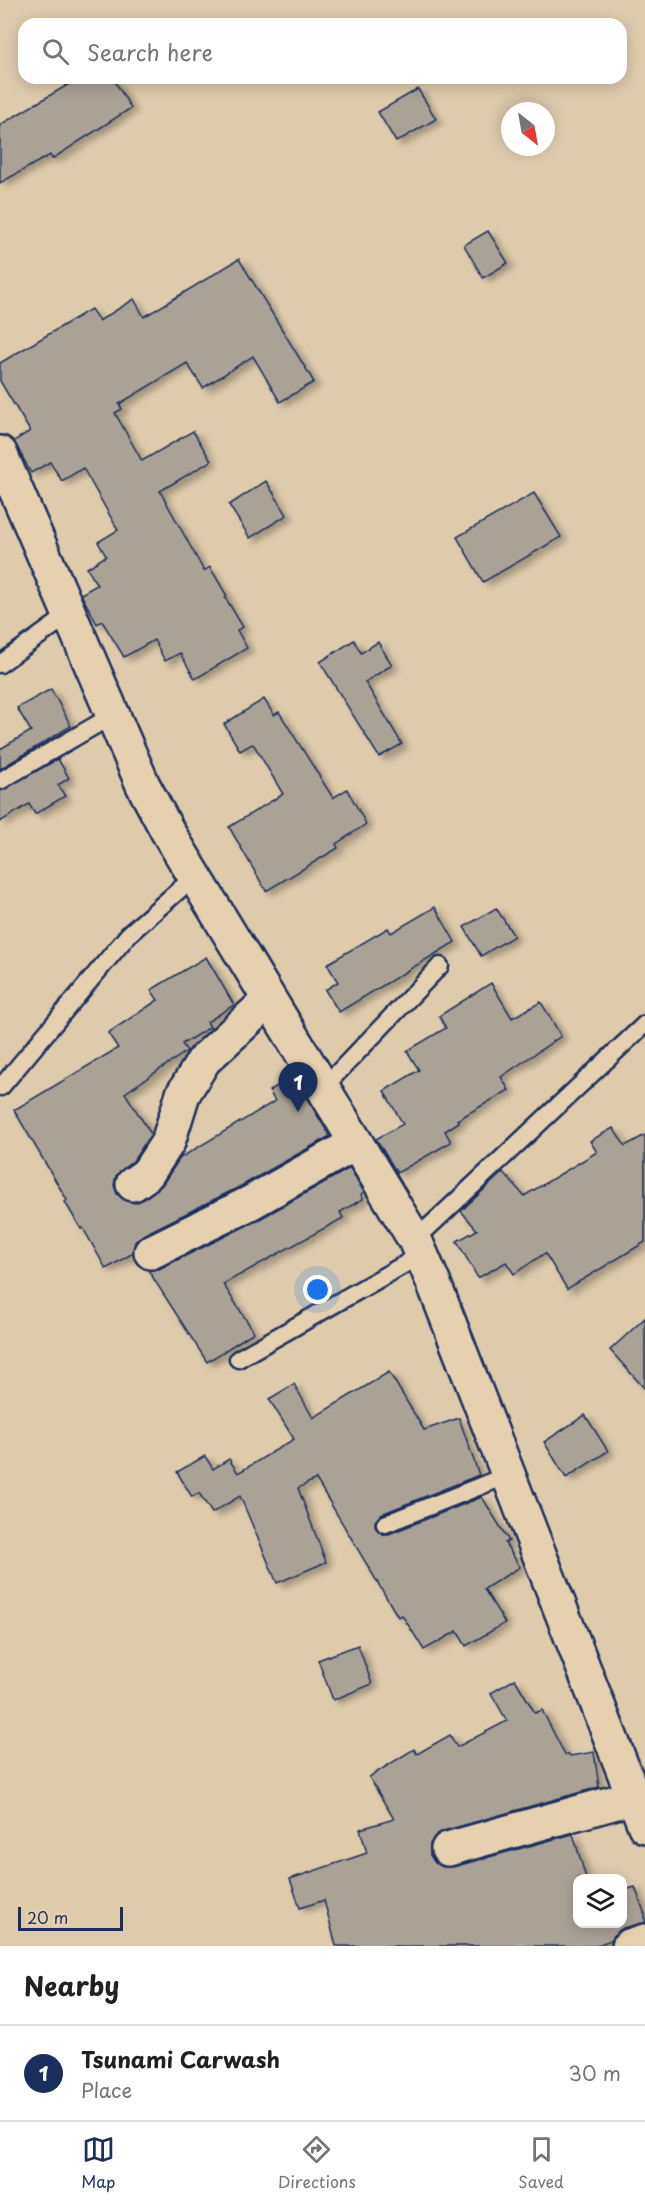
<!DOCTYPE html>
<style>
:root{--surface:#fff;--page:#f6f6f6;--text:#202124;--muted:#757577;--line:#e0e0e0;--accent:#1b2f5e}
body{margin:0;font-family:"Playpen Sans",sans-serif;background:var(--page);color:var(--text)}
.controls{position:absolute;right:18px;bottom:18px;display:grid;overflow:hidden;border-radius:12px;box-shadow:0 3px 15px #0003}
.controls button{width:54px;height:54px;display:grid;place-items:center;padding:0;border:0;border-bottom:2px solid var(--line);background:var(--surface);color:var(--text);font:30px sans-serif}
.compass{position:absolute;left:501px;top:102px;width:54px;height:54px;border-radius:50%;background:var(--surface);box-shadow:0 3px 15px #0003;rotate:149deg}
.scale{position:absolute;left:18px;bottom:15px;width:105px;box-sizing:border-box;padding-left:6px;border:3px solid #1b2f5e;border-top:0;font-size:16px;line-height:21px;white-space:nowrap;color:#1b2f5e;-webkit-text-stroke:4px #e5d1af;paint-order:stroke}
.you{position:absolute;left:318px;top:1290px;width:21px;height:21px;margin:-15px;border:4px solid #fff;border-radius:50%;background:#1a73e8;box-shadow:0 0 0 9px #1a73e833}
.badge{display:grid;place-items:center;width:39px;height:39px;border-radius:50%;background:var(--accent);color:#fff;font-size:20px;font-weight:700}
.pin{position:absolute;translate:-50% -50px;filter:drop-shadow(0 2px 3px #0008)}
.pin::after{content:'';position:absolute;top:32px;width:21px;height:18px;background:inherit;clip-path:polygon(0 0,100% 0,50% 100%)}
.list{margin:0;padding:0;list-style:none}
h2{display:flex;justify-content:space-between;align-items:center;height:78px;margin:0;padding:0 24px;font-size:26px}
h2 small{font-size:20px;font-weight:400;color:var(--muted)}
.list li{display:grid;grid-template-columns:39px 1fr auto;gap:18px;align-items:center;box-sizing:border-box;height:96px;padding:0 24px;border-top:2px solid var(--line)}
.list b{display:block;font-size:22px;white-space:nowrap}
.list p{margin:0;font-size:20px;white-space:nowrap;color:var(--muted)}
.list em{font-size:20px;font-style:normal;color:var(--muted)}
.icon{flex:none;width:33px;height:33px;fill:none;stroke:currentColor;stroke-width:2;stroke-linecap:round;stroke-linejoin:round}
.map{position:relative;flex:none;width:645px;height:1946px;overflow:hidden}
.search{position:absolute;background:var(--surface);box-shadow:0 3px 15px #0003;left:18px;right:18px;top:18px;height:66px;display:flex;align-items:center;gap:15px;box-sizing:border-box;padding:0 21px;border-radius:18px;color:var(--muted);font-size:22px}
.sheet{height:174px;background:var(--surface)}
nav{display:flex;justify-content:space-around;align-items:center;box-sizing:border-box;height:84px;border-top:2px solid var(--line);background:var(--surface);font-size:16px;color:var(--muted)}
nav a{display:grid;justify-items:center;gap:3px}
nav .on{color:var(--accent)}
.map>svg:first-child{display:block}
.building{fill:#aba297;stroke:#1b2f5e;stroke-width:1.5;filter:url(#shadow)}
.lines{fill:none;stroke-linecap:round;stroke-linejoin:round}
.service-casing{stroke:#1b2f5e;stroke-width:21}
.minor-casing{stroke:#1b2f5e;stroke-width:38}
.tertiary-casing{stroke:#1b2f5e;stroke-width:38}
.service{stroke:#e5d1af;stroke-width:16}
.minor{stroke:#e5d1af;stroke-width:33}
.tertiary{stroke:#e5d1af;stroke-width:33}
</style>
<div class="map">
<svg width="645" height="1946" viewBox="0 0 645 1946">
<defs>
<filter id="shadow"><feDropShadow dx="6" dy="4" stdDeviation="3" flood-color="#0004"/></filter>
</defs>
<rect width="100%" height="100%" fill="#ddcbac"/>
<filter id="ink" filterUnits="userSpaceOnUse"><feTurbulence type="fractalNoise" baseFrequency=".0167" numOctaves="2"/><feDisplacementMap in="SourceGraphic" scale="12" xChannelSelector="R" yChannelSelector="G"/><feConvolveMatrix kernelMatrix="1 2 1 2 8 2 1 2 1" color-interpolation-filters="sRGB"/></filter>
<g filter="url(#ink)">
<g class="building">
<polygon points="79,78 113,78 131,108 52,159 50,155 0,183 0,125"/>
<polygon points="418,89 436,119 396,142 378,112"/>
<polygon points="488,231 508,263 483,278 464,245"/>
<polygon points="239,259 314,382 280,402 253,356 203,388 187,363 119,404 122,409 115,413 142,461 193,431 211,461 160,491 204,571 210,567 227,596 225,597 243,627 237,630 247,648 195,679 180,653 165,661 154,640 124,657 102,621 97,624 81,594 97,585 87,568 106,556 98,542 118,530 83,468 62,481 50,462 31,473 14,441 30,431 0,381 0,363 91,309 99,321 134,299 144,317"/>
<polygon points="266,481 287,515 250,538 229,505"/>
<polygon points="534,493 561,537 483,582 457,537"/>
<polygon points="354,640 361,653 378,642 392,665 365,682 402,744 379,757 320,662"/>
<polygon points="51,689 71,726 0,769 0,749 31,731 17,708"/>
<polygon points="264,699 274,715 279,712 333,798 347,789 366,824 336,844 338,848 266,891 229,827 283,794 254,745 252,744 240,751 224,724"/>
<polygon points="58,759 69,778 58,785 65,796 35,814 29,804 0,822 0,791"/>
<polygon points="435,907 455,942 339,1012 325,990 338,982 327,964 388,928 391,933"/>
<polygon points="496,908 514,936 481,956 464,927"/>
<polygon points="206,957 234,1005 207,1022 210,1027 182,1044 187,1051 125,1093 151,1134 133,1161 116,1176 114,1185 117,1194 126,1201 135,1203 144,1199 162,1185 180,1158 275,1101 269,1091 293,1076 330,1136 241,1186 143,1235 135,1242 133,1253 106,1269 83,1228 81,1229 65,1202 67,1200 14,1110 118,1048 108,1033 158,1000 151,990"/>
<polygon points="491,983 512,1018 541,1002 561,1036 501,1077 509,1090 457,1120 459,1122 445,1131 451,1142 397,1173 376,1139 403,1124 384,1091 419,1070 407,1051 446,1028 439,1016"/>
<polygon points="613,1128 625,1146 645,1135 645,1242 567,1289 545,1253 514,1274 506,1262 478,1278 457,1241 477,1230 461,1211 503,1172 524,1196 597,1152 590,1141"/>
<polygon points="350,1168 364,1192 361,1194 363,1199 340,1212 343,1218 223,1284 254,1332 207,1362 148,1270 159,1269 258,1220"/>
<polygon points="645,1318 645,1389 610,1350"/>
<polygon points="389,1372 424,1430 459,1418 479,1475 381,1514 375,1522 376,1528 383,1534 389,1534 482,1497 509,1541 505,1543 520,1567 484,1589 505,1623 466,1646 457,1631 424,1650 402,1615 398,1617 316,1479 298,1488 326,1562 277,1583 240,1496 212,1513 199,1493 192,1497 177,1472 205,1456 213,1469 229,1459 238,1473 294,1439 269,1399 294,1384 313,1418"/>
<polygon points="585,1415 608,1451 566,1478 544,1442"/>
<polygon points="358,1645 372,1684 333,1700 318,1660"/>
<polygon points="515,1679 535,1713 542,1710 565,1755 569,1754 570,1756 594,1752 599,1787 443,1831 435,1836 430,1844 430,1855 435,1863 443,1867 453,1867 573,1834 586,1878 578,1878 578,1923 622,1923 622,1891 635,1887 645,1915 645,1923 623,1928 616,1933 611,1940 595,1946 336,1946 324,1900 300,1908 290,1879 367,1853 360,1829 394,1819 369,1777 414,1749 417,1754 450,1735 457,1747 507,1721 491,1693"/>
</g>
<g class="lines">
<defs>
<g id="service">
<polyline points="0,664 70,614"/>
<polyline points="0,781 113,715"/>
<polyline points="1,1087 129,934 195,876"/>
<polyline points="323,1088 440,966"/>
<polyline points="415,1240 645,1024"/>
<polyline points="238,1359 421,1255"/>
<polyline points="385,1524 508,1475"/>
</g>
<g id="minor">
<polyline points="133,1184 147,1174 168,1142 183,1094 204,1060 269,1000"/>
<polyline points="151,1252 250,1203 356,1143"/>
<polyline points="448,1849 634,1797"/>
<polyline points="629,1946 645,1941"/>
</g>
<polyline id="tertiary" points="0,453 143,785 168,832 415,1240 434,1284 645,1826"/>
</defs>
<use href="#service" class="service-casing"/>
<use href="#minor" class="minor-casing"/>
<use href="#tertiary" class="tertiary-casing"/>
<use href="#service" class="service"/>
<use href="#minor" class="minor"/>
<use href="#tertiary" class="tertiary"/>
</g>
</g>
</svg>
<div class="controls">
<button><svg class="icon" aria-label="layers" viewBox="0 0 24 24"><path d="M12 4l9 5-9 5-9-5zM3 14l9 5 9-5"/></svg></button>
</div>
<svg class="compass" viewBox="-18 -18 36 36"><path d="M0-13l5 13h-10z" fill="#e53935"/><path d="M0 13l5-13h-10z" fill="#757577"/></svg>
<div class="scale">20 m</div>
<div class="you"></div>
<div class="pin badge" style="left:298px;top:1112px">1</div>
<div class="search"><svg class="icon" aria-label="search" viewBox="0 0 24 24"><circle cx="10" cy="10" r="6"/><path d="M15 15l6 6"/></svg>Search here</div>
</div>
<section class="sheet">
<h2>Nearby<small></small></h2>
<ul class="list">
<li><span class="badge">1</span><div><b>Tsunami Carwash</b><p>Place</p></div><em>30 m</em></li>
</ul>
</section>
<nav>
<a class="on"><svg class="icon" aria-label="map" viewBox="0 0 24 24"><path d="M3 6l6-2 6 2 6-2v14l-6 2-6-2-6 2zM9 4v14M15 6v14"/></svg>Map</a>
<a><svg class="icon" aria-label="directions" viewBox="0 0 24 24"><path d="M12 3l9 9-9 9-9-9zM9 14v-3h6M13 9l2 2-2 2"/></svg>Directions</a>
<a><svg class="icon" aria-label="saved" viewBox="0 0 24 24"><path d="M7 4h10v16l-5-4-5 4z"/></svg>Saved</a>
</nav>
